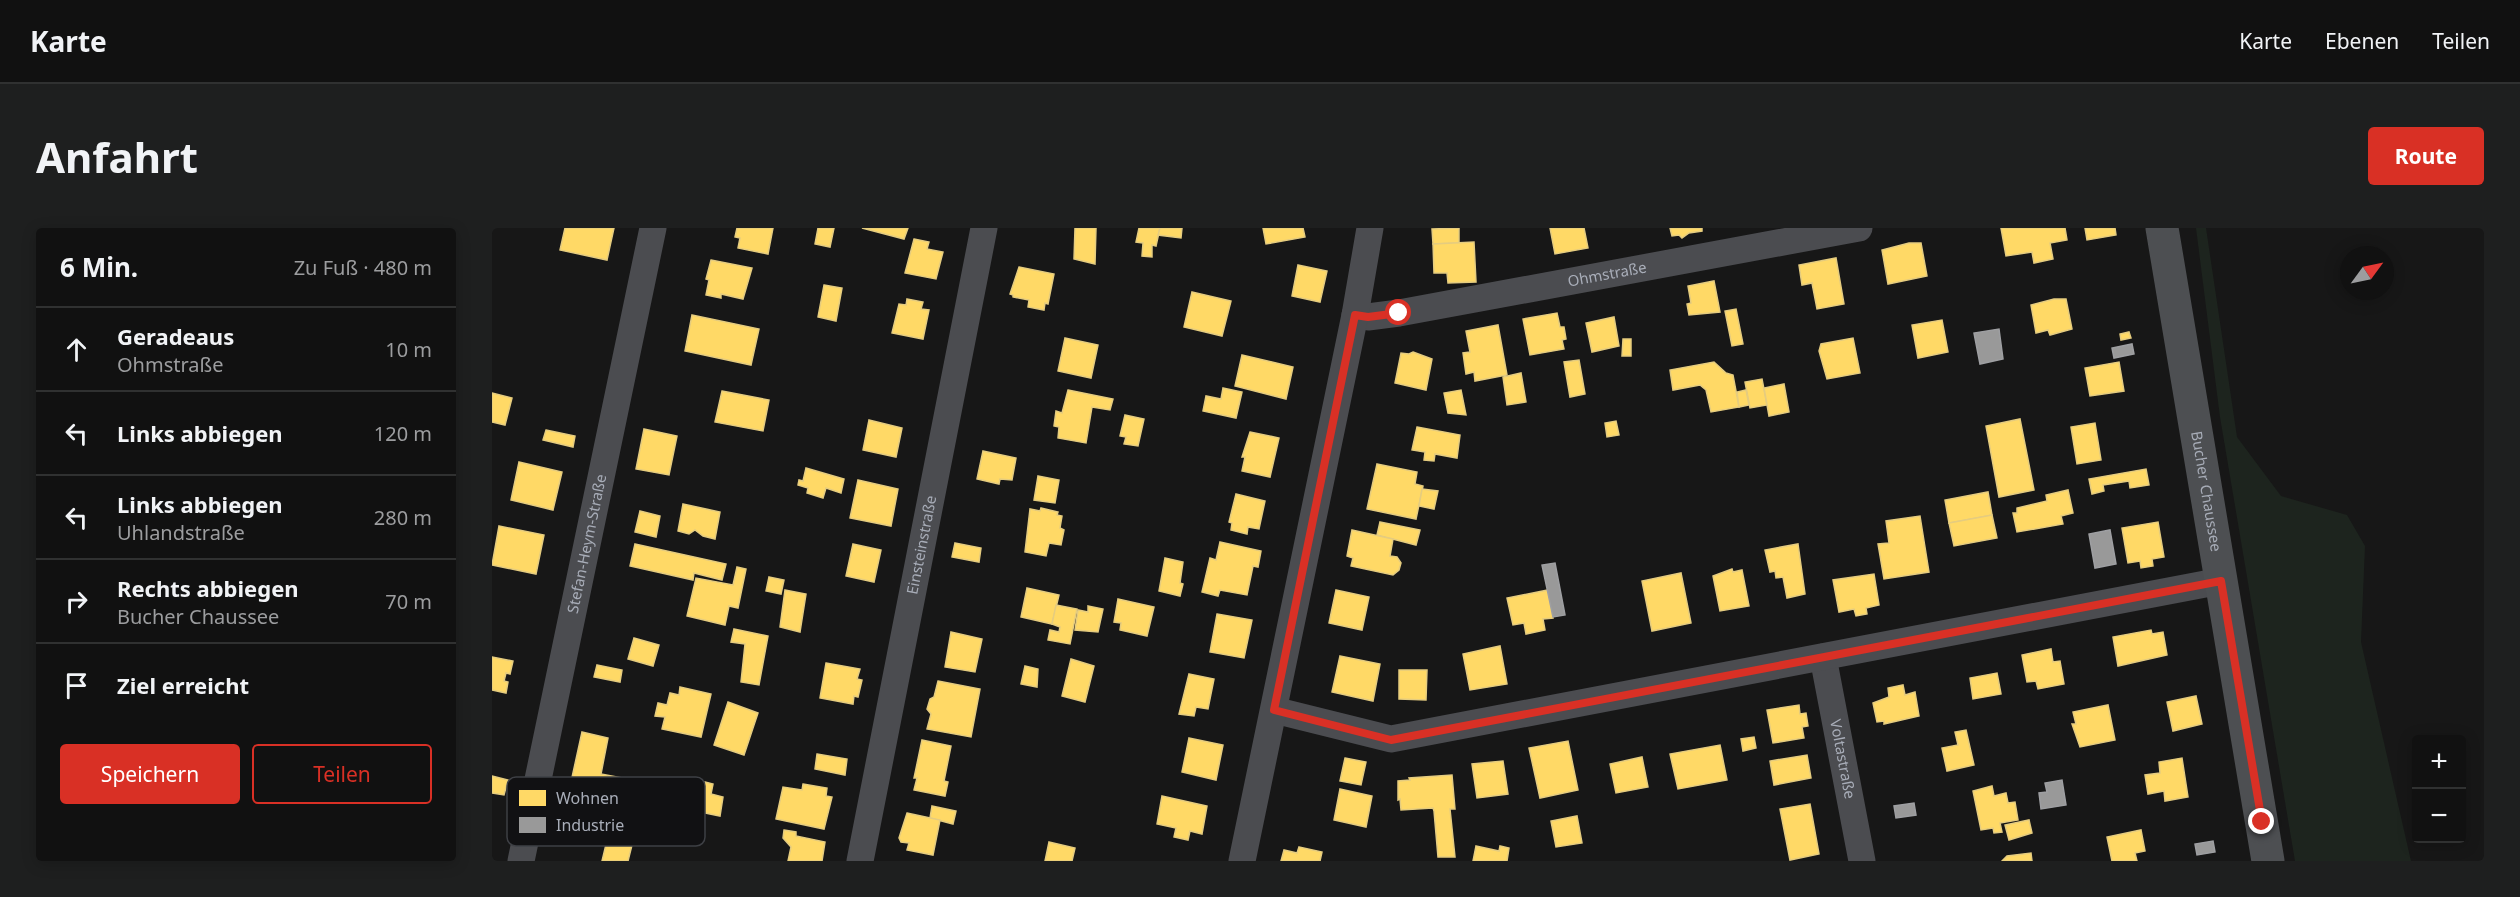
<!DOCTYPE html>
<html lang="de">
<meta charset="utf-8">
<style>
:root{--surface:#111;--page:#1e1f1f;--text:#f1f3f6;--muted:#9c9d9f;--line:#303131;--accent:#d93025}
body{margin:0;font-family:"Noto Sans",sans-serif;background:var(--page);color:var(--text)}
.controls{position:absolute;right:18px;bottom:18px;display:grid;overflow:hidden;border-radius:6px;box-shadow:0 3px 15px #0003}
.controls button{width:54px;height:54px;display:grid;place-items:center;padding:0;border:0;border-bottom:2px solid var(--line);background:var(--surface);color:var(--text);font:30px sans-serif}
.compass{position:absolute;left:1848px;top:18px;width:54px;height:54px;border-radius:50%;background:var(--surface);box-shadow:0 3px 15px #0003;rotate:57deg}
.stop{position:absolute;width:18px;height:18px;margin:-14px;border:4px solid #d93025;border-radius:50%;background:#fff}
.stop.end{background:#d93025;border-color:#fff;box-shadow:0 2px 6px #0008}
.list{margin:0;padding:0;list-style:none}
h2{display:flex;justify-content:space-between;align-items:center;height:78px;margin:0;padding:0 24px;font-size:26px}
h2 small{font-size:20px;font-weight:400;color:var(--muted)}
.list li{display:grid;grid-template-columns:39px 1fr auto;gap:18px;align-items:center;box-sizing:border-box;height:84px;padding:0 24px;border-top:2px solid var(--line)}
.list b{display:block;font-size:22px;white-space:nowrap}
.list p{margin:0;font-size:20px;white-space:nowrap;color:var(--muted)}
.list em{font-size:20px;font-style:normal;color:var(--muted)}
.actions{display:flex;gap:12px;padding:18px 24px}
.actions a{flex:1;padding:14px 0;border:2px solid var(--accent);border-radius:6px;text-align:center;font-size:21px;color:var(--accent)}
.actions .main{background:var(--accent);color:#fff}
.icon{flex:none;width:33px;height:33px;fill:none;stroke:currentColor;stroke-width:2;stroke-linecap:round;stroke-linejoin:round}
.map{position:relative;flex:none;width:1992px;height:633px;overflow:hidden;border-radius:6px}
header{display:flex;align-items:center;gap:36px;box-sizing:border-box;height:84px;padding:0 30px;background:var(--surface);border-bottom:2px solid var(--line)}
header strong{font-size:28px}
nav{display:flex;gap:33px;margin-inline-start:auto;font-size:21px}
.intro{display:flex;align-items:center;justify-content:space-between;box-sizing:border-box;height:144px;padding:0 36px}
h1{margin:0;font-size:42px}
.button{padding:15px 27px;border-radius:6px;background:var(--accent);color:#fff;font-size:21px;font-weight:700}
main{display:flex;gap:36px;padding:0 36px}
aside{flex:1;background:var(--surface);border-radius:6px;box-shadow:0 3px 15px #0003}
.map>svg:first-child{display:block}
.green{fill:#1d241e}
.homes{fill:#ffd966;stroke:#e5cc7f;stroke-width:1.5}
.industry{fill:#999;stroke:#9e9fa2;stroke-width:1.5}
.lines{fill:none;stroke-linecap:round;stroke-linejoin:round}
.minor{stroke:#4b4c50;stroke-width:27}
.major{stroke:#4d4f52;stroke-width:33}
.route{stroke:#d93025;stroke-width:8}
.labels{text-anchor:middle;stroke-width:6;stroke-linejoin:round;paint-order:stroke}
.street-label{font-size:15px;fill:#a8adb8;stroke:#111113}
.key{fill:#111113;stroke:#3e4045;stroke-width:1.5}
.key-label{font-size:16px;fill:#a8adb8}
</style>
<header>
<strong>Karte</strong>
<nav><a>Karte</a><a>Ebenen</a><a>Teilen</a></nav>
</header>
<div class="intro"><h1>Anfahrt</h1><a class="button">Route</a></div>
<main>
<aside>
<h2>6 Min.<small>Zu Fuß · 480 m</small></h2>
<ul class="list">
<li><svg class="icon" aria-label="ahead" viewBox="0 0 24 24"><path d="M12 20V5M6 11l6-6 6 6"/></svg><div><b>Geradeaus</b><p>Ohmstraße</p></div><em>10 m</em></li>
<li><svg class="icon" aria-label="left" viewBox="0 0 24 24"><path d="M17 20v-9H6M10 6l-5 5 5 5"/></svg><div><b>Links abbiegen</b></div><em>120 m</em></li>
<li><svg class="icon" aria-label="left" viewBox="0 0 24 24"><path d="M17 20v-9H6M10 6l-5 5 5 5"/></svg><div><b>Links abbiegen</b><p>Uhlandstraße</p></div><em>280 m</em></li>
<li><svg class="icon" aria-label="right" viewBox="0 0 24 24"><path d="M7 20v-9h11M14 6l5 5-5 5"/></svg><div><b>Rechts abbiegen</b><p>Bucher Chaussee</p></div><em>70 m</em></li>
<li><svg class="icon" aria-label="arrive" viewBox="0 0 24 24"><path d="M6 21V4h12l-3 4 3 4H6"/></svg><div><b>Ziel erreicht</b></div></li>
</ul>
<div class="actions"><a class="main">Speichern</a><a>Teilen</a></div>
</aside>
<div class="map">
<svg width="1992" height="633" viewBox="0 0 1992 633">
<rect width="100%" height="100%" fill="#171717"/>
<polygon class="green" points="1704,0 1714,0 1745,209 1789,268 1855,287 1873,318 1869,414 1919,633 1803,633 1728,189"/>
<g class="homes">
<polygon points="73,0 122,0 115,32 68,22"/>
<polygon points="245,0 281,0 276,26 246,20 248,10 243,9"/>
<polygon points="326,0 342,0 338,19 323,16"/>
<polygon points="370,0 416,0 412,11"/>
<polygon points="583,0 604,0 603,36 582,31"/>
<polygon points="647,0 668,0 664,18 660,17 660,29 650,28 651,15 644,14"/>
<polygon points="668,0 690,0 689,10 666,7"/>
<polygon points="771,0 811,0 813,9 774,16"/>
<polygon points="967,0 967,15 941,16 940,1"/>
<polygon points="1058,0 1092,0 1096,20 1063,26"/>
<polygon points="1178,0 1210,0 1210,3 1197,5 1190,10 1187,7 1180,8"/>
<polygon points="1509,0 1573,0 1575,12 1558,15 1561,31 1542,35 1540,24 1514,28"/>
<polygon points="1593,0 1623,0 1624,7 1595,12"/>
<polygon points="422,11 437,14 435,21 451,24 444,51 413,45"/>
<polygon points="982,14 984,54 956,55 955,45 942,45 941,16"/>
<polygon points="1417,15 1429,15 1435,48 1396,56 1390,22"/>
<polygon points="1344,30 1352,76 1325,81 1320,55 1310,57 1307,37"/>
<polygon points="219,32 260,40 251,71 229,66 229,70 214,67 217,52 214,51"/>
<polygon points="806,37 835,43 828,74 800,68"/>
<polygon points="527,39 562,46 556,76 553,75 552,82 536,79 537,72 521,69 521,67 518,66"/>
<polygon points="1222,53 1228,84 1197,87 1195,76 1199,75 1196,58"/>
<polygon points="332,57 350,60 344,93 326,89"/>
<polygon points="700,64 739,73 730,108 692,99"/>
<polygon points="415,71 431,74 429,81 437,82 431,111 400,105 407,76 414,77"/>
<polygon points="1562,71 1574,71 1580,101 1558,107 1556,102 1544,105 1539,77"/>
<polygon points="1244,81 1251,116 1240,118 1233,83"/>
<polygon points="1065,85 1068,99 1072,99 1074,111 1070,112 1072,121 1038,127 1031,91"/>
<polygon points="200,87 267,101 259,137 193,123"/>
<polygon points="1122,89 1127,118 1100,124 1094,95"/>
<polygon points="1450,92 1456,124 1426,130 1420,97"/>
<polygon points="1006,97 1015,147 983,153 982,144 974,146 971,125 978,124 974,103"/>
<polygon points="1637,104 1639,110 1629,112 1628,106"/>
<polygon points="573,110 606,117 599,150 566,143"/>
<polygon points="1361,110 1368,145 1335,151 1327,123 1329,116"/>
<polygon points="1131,111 1139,111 1139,128 1130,128"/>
<polygon points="921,124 940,131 934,162 903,155 909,125 917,126"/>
<polygon points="750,127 801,139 794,171 743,158"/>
<polygon points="1087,132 1093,166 1078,169 1072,134"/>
<polygon points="1222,134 1234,145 1241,147 1247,179 1219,184 1214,162 1208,157 1181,162 1178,142"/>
<polygon points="1627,134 1632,163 1598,168 1593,140"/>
<polygon points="1029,145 1034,174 1015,177 1011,149"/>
<polygon points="1270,151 1275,177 1258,180 1253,154"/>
<polygon points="1292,156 1297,184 1277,188 1272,160"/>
<polygon points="731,160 750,164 744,190 711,183 714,168 729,171"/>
<polygon points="576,162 621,171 618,182 600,179 594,215 566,210 567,199 562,198 564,183 570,185"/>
<polygon points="969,162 974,187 956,185 952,165"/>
<polygon points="1254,162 1257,177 1247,179 1245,164"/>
<polygon points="230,163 277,172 271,203 223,194"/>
<polygon points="0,165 20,170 13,197 0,194"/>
<polygon points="633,187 652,191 646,218 632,216 634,209 628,208"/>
<polygon points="1528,191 1542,262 1507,269 1494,198"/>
<polygon points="377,192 410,200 404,229 371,222"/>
<polygon points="1124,193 1127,207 1115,209 1113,195"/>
<polygon points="1603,195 1609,232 1585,236 1579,199"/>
<polygon points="925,199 968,207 965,230 943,226 942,233 932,232 933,224 920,222"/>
<polygon points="152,201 185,208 177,247 144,241"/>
<polygon points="54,202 83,208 81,219 51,212"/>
<polygon points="758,204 787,210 778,249 750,243 753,229 750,229"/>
<polygon points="491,223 524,230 520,252 508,251 507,256 485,251"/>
<polygon points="27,234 70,244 61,282 19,272"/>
<polygon points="885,236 925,244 923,256 931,258 924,291 875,281"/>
<polygon points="314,240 352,251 349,265 334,260 331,270 315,265 316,260 306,257 307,252 311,253"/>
<polygon points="1654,241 1657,257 1638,260 1637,253 1611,257 1612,263 1600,266 1597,251"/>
<polygon points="546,248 567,252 563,275 542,272"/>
<polygon points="366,252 406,261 399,298 358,290"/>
<polygon points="930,261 946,263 942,281 927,278"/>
<polygon points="1576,262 1581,285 1569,288 1571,296 1525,304 1521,285 1525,285 1525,280 1555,273 1554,267"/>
<polygon points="1496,264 1500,287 1457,295 1453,272"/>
<polygon points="744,266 773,273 767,301 756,299 755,306 739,302 740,295 737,294"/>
<polygon points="191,276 228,284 223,311 211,308 203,302 197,306 186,303"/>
<polygon points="549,280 566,284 565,287 570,288 568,300 572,302 569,317 557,315 554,328 533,324 538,281 548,283"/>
<polygon points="148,283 168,288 164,309 143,304"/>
<polygon points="1500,287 1505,310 1462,318 1457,295"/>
<polygon points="1428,288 1437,344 1392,351 1386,316 1397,315 1394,293"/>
<polygon points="888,294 928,302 924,317 885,307"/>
<polygon points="1666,294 1672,329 1660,331 1661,338 1649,340 1648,333 1636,335 1630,300"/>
<polygon points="7,298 52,307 44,346 0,337"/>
<polygon points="860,302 901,311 898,328 905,329 909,335 907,342 901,347 859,338 861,330 855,328"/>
<polygon points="728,314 769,323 766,339 761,338 755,367 728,362 726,368 710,364 718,330 724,332"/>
<polygon points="463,315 489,320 487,334 460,329"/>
<polygon points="143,316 234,336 230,352 202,345 201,352 138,338"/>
<polygon points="361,316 389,322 382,354 354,348"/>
<polygon points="1306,316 1313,366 1295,370 1291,349 1284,350 1283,343 1278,344 1273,322"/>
<polygon points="673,330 691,334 688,355 691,356 688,368 667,363"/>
<polygon points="245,339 254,341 246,380 237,378 233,397 195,388 204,350 241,357"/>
<polygon points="1240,341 1241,344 1250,342 1257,378 1228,383 1221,348"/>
<polygon points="1189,345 1199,395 1160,403 1150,353"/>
<polygon points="1382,346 1387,377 1374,380 1375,386 1364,388 1362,381 1347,384 1341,352"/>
<polygon points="277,349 292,352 289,366 274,363"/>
<polygon points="535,360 567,367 560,396 529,389"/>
<polygon points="293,362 314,366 308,404 288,399"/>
<polygon points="844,362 877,369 870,402 837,395"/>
<polygon points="1056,362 1061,390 1051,391 1053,402 1034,406 1032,395 1021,397 1015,370"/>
<polygon points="626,371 662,379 655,408 628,402 629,395 622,394"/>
<polygon points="564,377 585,381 578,416 556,412 558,402 567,404 568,399 560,396"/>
<polygon points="596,378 611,381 606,404 583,402 586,382 596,384"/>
<polygon points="725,386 760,392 752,430 718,424"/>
<polygon points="242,401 276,408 267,457 249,454 253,416 239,414"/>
<polygon points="1659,402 1660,406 1671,404 1675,427 1626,438 1621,409"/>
<polygon points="459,404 490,411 483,444 453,439"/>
<polygon points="142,410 167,417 161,438 136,431"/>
<polygon points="1008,418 1015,456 978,462 971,426"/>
<polygon points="1559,421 1561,434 1568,433 1572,456 1546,461 1544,453 1535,454 1530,427"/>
<polygon points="848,428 888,436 881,473 840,464"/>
<polygon points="0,429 21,433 18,446 14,445 12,453 16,454 14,465 0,462"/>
<polygon points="579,431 602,438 593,474 570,468"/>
<polygon points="334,435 368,441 365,451 370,452 366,469 362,468 361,476 328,470"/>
<polygon points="105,437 130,442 128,454 102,449"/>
<polygon points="533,438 546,441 545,459 529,456"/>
<polygon points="907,442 935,442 934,472 907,471"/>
<polygon points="1505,445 1509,466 1481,471 1478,450"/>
<polygon points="697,446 722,451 716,481 704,479 702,488 687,486"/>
<polygon points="446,453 488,461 479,509 435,501 439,486 435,481 438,471 442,469"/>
<polygon points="1411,457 1413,467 1423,464 1427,488 1392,496 1392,493 1385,494 1381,475 1397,469 1396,460"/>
<polygon points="188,459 219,466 209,509 170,501 173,489 163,488 166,475 175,477 178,465 187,467"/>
<polygon points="1704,468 1710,496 1681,503 1675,474"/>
<polygon points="236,474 266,485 252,527 222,517"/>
<polygon points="1307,477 1308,486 1314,485 1316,498 1310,499 1312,510 1281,515 1275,482"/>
<polygon points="1616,477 1623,512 1588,519 1580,496 1584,496 1581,484"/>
<polygon points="1474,502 1482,537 1455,543 1450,520 1466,517 1463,504"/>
<polygon points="90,504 116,510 109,546 152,554 150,571 79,554"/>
<polygon points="1262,509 1264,520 1251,523 1249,511"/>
<polygon points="697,510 731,517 724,552 690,544"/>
<polygon points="430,512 459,518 452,553 456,554 453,568 422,562 425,550 422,550"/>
<polygon points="1076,513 1086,562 1048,570 1037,520"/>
<polygon points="1228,517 1235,552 1186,561 1178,526"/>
<polygon points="325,526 355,531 353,547 323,541"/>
<polygon points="1315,527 1319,550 1282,557 1278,533"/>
<polygon points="1150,529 1156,559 1124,565 1118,536"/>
<polygon points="853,530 874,534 869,557 848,553"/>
<polygon points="1690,530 1696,569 1673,573 1672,563 1656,566 1653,547 1668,545 1667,534"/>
<polygon points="1011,533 1016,566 985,570 980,536"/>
<polygon points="960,547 963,581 958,581 963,629 946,629 942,583 941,580 909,582 908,571 906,572 906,553 918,552 917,550"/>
<polygon points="0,548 16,552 12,567 0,565"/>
<polygon points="213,554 221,556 219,566 231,569 228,588 203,583 207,563 210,564"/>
<polygon points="311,556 335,560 334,568 340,569 332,601 284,591 291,559 310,562"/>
<polygon points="1500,558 1502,568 1514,565 1516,575 1523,574 1526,592 1508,595 1510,604 1502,605 1501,600 1489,602 1481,563"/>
<polygon points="848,561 880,568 874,599 842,592"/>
<polygon points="670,568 715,578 710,606 698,603 696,612 682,609 684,600 665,596"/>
<polygon points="1318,576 1327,626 1298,632 1288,581"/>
<polygon points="440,578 464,583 461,596 438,590"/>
<polygon points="99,581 147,589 136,633 110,633 117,604 95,599"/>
<polygon points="415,585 448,592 441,627 415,622 417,615 409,614 407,610"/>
<polygon points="1085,588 1090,615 1064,619 1059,593"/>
<polygon points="1537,592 1540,605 1517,612 1513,597"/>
<polygon points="292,602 304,604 304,608 333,614 330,633 296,633 299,619 291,610"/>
<polygon points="1649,602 1653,623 1643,625 1645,633 1620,633 1615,609"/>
<polygon points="557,614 583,620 580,633 553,633"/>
<polygon points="984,618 1007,623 1008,618 1017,620 1015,633 981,633"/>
<polygon points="807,619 830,624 828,633 789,633 792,622 805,625"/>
<polygon points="1539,625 1540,633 1510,633 1515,628"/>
</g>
<g class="industry">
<polygon points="1507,101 1511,131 1488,136 1482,105"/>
<polygon points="1640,116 1642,126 1622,130 1620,120"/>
<polygon points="1618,302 1624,336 1603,340 1597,306"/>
<polygon points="1063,335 1073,387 1061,389 1050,337"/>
<polygon points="1570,552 1574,577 1549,581 1547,565 1555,564 1553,555"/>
<polygon points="1422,575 1424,587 1404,590 1402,578"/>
<polygon points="1721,613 1723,624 1705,627 1703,616"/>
</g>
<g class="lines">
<g class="minor">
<path id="s1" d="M863,87L876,89L907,85L1367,0"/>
<path id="s2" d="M1331,429L1370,633"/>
<polyline points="782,482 899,511 1729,353"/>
<path id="s3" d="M29,633L161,0"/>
<path id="s4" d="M368,633L492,0"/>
<polyline points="750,633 863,87 878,0"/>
</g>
<path class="major" id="s5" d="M1670,0L1776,633"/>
</g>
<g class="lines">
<polyline class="route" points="907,85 876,89 863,87 782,482 899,512 1729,353 1770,594"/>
</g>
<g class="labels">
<g class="street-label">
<text dy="5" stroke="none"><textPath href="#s1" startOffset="256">Ohmstraße</textPath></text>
<text dy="5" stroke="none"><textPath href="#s5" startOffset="267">Bucher Chaussee</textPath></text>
<text dy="5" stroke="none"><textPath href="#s4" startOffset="322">Einsteinstraße</textPath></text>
<text dy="5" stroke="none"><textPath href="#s3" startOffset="324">Stefan-Heym-Straße</textPath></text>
<text dy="5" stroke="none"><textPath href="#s2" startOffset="104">Voltastraße</textPath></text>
</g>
</g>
<rect x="15" y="549" width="198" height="69" rx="9" class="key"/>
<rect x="27" y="562" width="27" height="16" fill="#ffd966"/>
<rect x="27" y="589" width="27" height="16" fill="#999"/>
<g class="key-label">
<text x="64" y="576">Wohnen</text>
<text x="64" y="603">Industrie</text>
</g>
</svg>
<div class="controls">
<button>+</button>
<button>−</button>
</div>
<svg class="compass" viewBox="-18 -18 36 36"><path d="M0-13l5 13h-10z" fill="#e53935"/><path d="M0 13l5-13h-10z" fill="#9c9d9f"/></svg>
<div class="stop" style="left:907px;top:85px"></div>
<div class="stop end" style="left:1770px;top:594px"></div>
</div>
</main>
